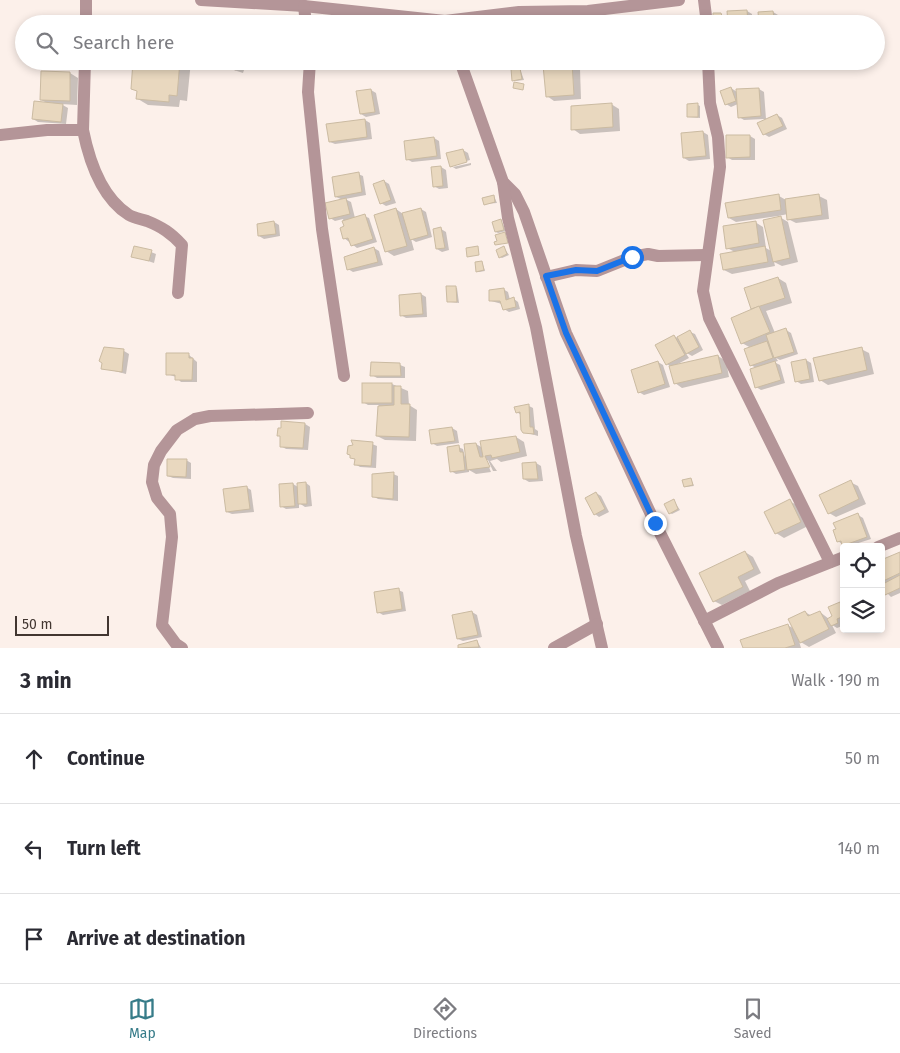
<!DOCTYPE html>
<meta charset="utf-8">
<style>
:root{--surface:#fff;--page:#f2f2f3;--text:#2b2b33;--muted:#7c7c81;--line:#e1e1e2;--accent:#377c89}
body{margin:0;font-family:"Fira Sans",sans-serif;background:var(--page);color:var(--text)}
.controls{position:absolute;right:15px;bottom:15px;display:grid;overflow:hidden;border-radius:5px;box-shadow:0 2px 8px #0003}
.controls button{width:45px;height:45px;display:grid;place-items:center;padding:0;border:0;border-bottom:1px solid var(--line);background:var(--surface);color:var(--text);font:25px sans-serif}
.scale{position:absolute;left:15px;bottom:12px;width:94px;box-sizing:border-box;padding-left:5px;border:2px solid #423631;border-top:0;font-size:14px;line-height:18px;white-space:nowrap;color:#423631;-webkit-text-stroke:4px #fcf0ea;paint-order:stroke}
.stop{position:absolute;width:15px;height:15px;margin:-11px;border:4px solid #1a73e8;border-radius:50%;background:#fff}
.stop.end{background:#1a73e8;border-color:#fff;box-shadow:0 1px 5px #0008}
.list{margin:0;padding:0;list-style:none}
h2{display:flex;justify-content:space-between;align-items:center;height:65px;margin:0;padding:0 20px;font-size:21px}
h2 small{font-size:16px;font-weight:400;color:var(--muted)}
.list li{display:grid;grid-template-columns:32px 1fr auto;gap:15px;align-items:center;box-sizing:border-box;height:90px;padding:0 20px;border-top:1px solid var(--line)}
.list b{display:block;font-size:19px;white-space:nowrap}
.list em{font-size:16px;font-style:normal;color:var(--muted)}
.icon{flex:none;width:28px;height:28px;fill:none;stroke:currentColor;stroke-width:2;stroke-linecap:round;stroke-linejoin:round}
.map{position:relative;flex:none;width:900px;height:648px;overflow:hidden}
.search{position:absolute;background:var(--surface);box-shadow:0 2px 8px #0003;left:15px;right:15px;top:15px;height:55px;display:flex;align-items:center;gap:12px;box-sizing:border-box;padding:0 18px;border-radius:28px;color:var(--muted);font-size:19px}
.sheet{height:335px;background:var(--surface)}
nav{display:flex;justify-content:space-around;align-items:center;box-sizing:border-box;height:70px;border-top:1px solid var(--line);background:var(--surface);font-size:14px;color:var(--muted)}
nav a{display:grid;justify-items:center;gap:2px}
nav .on{color:var(--accent)}
.map>svg:first-child{display:block}
.shadow{fill:#0003}
.building{fill:#e9d8bf;stroke:#cbbba2}
.lines{fill:none;stroke-linecap:round;stroke-linejoin:round}
.minor{stroke:#b49598;stroke-width:12}
.route{stroke:#1a73e8;stroke-width:6}
</style>
<div class="map">
<svg width="900" height="648" viewBox="0 0 900 648">
<rect width="100%" height="100%" fill="#fcf0ea"/>
<g class="shadow">
<polygon points="747,11 752,14 752,24 729,24"/>
<polygon points="773,12 778,15 779,24 776,24"/>
<polygon points="721,14 726,19 725,24 714,24"/>
<polygon points="135,61 191,61 187,101 180,100 179,107 148,105 138,99"/>
<polygon points="206,61 247,61 243,73"/>
<polygon points="739,61 765,61 765,64 745,65"/>
<polygon points="572,65 580,69 581,99 554,101 547,96"/>
<polygon points="520,69 524,80 516,81 514,80"/>
<polygon points="70,73 78,78 77,105 61,104 68,108 66,124 38,122 33,119 49,104 41,100"/>
<polygon points="731,88 737,92 759,89 764,92 766,119 744,120 739,117 738,104 731,107 726,104"/>
<polygon points="371,90 376,93 380,114 366,117 361,114"/>
<polygon points="611,104 619,109 620,131 580,134 573,129"/>
<polygon points="698,105 700,106 700,118 688,117"/>
<polygon points="777,115 782,118 787,129 769,137 764,134"/>
<polygon points="365,120 370,123 372,139 335,144 330,142"/>
<polygon points="703,132 708,135 710,159 689,161 684,158 682,134"/>
<polygon points="727,136 750,136 755,139 755,160 732,160 727,157"/>
<polygon points="434,138 439,141 441,159 412,162 407,159"/>
<polygon points="463,150 468,153 470,160 453,165 453,167 471,163 471,165 456,169 451,166"/>
<polygon points="441,167 446,170 448,188 439,189 434,186"/>
<polygon points="358,174 363,176 366,195 345,199 351,202 355,218 364,216 369,218 377,242 357,248 344,238 345,227 343,219 335,221 330,218 343,200 336,197"/>
<polygon points="384,181 389,184 396,203 386,206 381,203"/>
<polygon points="494,196 497,203 485,204"/>
<polygon points="779,196 786,200 819,196 827,200 829,219 796,223 788,219 788,214 778,216 788,222 798,262 782,266 774,262 775,266 732,274 724,270 735,252 727,248 755,222 763,227 766,248 771,251 778,218 778,216 736,222 729,218"/>
<polygon points="396,209 403,214 421,209 426,212 432,237 416,242 411,239 414,250 394,256 386,251"/>
<polygon points="501,220 506,231 498,233 496,232"/>
<polygon points="274,222 279,225 280,236 264,239 259,236"/>
<polygon points="441,229 446,232 449,250 442,252 437,249"/>
<polygon points="374,248 379,251 383,265 353,272 348,269"/>
<polygon points="504,248 509,255 502,258 500,257"/>
<polygon points="151,252 156,254 154,263 133,256"/>
<polygon points="482,262 485,271 479,272 477,271"/>
<polygon points="778,278 786,283 792,303 766,311 775,333 786,330 791,333 798,354 780,360 776,358 778,361 774,362 780,365 785,383 761,390 756,387 756,368 751,365 751,348 742,343 752,311 745,289"/>
<polygon points="455,287 457,288 459,303 451,302 448,301"/>
<polygon points="503,289 508,292 510,300 514,299 518,302 520,309 509,312 504,309 502,304 491,301"/>
<polygon points="421,294 426,297 427,317 406,318 401,315"/>
<polygon points="690,332 695,334 703,350 692,356 685,352 689,358 676,365 718,356 726,361 729,377 682,388 675,383 671,367 667,364 674,336 681,340"/>
<polygon points="861,349 869,353 874,374 828,385 820,380"/>
<polygon points="124,351 129,354 126,374 103,368"/>
<polygon points="188,354 197,362 197,382 181,382 176,377 167,374"/>
<polygon points="806,360 811,363 814,382 801,384 796,381"/>
<polygon points="658,362 663,365 670,387 644,395 639,392"/>
<polygon points="400,365 405,367 405,378 377,378 372,375"/>
<polygon points="392,384 408,391 409,405 417,410 416,441 385,440 377,436 379,405 368,405 363,402"/>
<polygon points="529,406 533,408 535,429 538,431 538,436 524,432 521,415 517,412"/>
<polygon points="305,424 310,427 308,450 286,449 281,446"/>
<polygon points="452,428 457,431 459,443 437,446 432,443"/>
<polygon points="516,437 524,442 527,456 501,462 497,459 490,461 497,471 493,471 488,460 486,460 491,472 476,474 469,470 469,472 456,474 451,471 458,447 463,449 465,457 476,444 483,448"/>
<polygon points="372,444 377,446 376,468 360,467 355,464 356,460 351,457"/>
<polygon points="186,460 191,463 191,479 173,478 168,476"/>
<polygon points="536,463 541,466 543,481 529,482 524,479"/>
<polygon points="393,474 398,476 398,501 378,499 373,496"/>
<polygon points="691,479 694,486 685,487"/>
<polygon points="850,482 858,486 866,504 836,517 829,513"/>
<polygon points="306,483 310,486 312,506 305,507 299,503 299,508 286,509 281,506 280,485 293,484 298,487"/>
<polygon points="246,487 251,490 254,512 232,514 227,512"/>
<polygon points="596,493 601,496 609,512 599,517 595,514"/>
<polygon points="674,501 680,510 672,514 670,513"/>
<polygon points="789,501 797,505 808,526 784,538 776,533"/>
<polygon points="858,515 863,518 871,539 846,547 838,541 837,529"/>
<polygon points="745,552 753,557 761,573 745,581 750,591 722,605 714,601"/>
<polygon points="900,553 900,593 891,597 881,587 881,562"/>
<polygon points="398,590 403,592 406,611 383,615 378,612"/>
<polygon points="840,603 844,605 842,626 837,628 832,625 836,633 809,647 799,641 801,648 744,648 787,625 795,629 805,612 812,616 820,612 829,619 834,616"/>
<polygon points="472,612 477,615 482,637 463,641 458,639"/>
<polygon points="477,641 481,648 460,648 459,645"/>
</g>
<g class="building">
<polygon points="747,10 748,23 728,24 727,11"/>
<polygon points="773,11 775,24 759,24 758,12"/>
<polygon points="713,13 721,13 724,22 713,24"/>
<polygon points="99,20 129,21 128,24 99,24"/>
<polygon points="133,61 180,61 177,96 169,95 169,102 136,99 137,91 131,89"/>
<polygon points="205,61 238,61 236,70"/>
<polygon points="510,61 520,61 521,66 511,67"/>
<polygon points="572,63 574,95 546,97 543,65"/>
<polygon points="520,68 522,79 512,81 511,69"/>
<polygon points="41,71 70,72 70,101 40,100"/>
<polygon points="514,82 524,84 523,90 513,88"/>
<polygon points="731,87 736,101 725,105 720,91"/>
<polygon points="759,88 761,116 738,118 736,89"/>
<polygon points="371,89 375,112 360,114 356,91"/>
<polygon points="34,101 63,104 61,122 32,119"/>
<polygon points="612,103 613,127 571,130 571,106"/>
<polygon points="698,103 698,117 687,117 687,104"/>
<polygon points="777,114 783,126 763,135 757,123"/>
<polygon points="365,119 367,137 329,142 326,124"/>
<polygon points="703,131 706,156 683,158 681,133"/>
<polygon points="726,135 750,135 750,157 726,158"/>
<polygon points="434,137 437,156 406,160 404,141"/>
<polygon points="463,149 467,162 450,167 446,153"/>
<polygon points="441,166 443,186 433,187 431,167"/>
<polygon points="359,172 362,192 335,197 332,177"/>
<polygon points="384,180 391,200 380,204 373,184"/>
<polygon points="779,194 781,210 728,218 725,203"/>
<polygon points="819,194 822,215 787,220 785,199"/>
<polygon points="494,195 495,202 484,205 482,198"/>
<polygon points="346,198 350,214 329,219 325,203"/>
<polygon points="396,208 407,246 385,252 374,215"/>
<polygon points="421,208 428,235 410,240 402,213"/>
<polygon points="365,214 373,239 351,246 348,238 343,239 340,228 344,226 342,221"/>
<polygon points="781,216 790,258 773,262 763,220"/>
<polygon points="501,219 504,230 495,232 492,222"/>
<polygon points="274,221 276,234 258,236 257,224"/>
<polygon points="756,221 759,243 726,249 723,226"/>
<polygon points="441,227 445,248 436,249 433,229"/>
<polygon points="505,232 508,243 495,245 494,242 497,241 495,235"/>
<polygon points="134,246 152,250 149,261 131,257"/>
<polygon points="478,246 479,255 467,257 466,248"/>
<polygon points="504,246 507,254 499,258 496,250"/>
<polygon points="765,246 768,262 723,270 720,254"/>
<polygon points="374,247 378,262 347,270 344,257"/>
<polygon points="482,261 484,270 476,272 475,262"/>
<polygon points="778,277 785,298 751,309 744,288"/>
<polygon points="446,286 456,286 457,302 447,302"/>
<polygon points="504,288 506,300 514,297 516,307 503,310 500,301 489,301 489,290"/>
<polygon points="421,293 423,314 400,316 399,295"/>
<polygon points="759,306 770,332 741,344 731,318"/>
<polygon points="786,328 794,352 774,358 766,335"/>
<polygon points="690,330 699,347 686,354 677,337"/>
<polygon points="674,335 685,355 666,365 655,345"/>
<polygon points="767,341 773,358 750,366 744,349"/>
<polygon points="104,347 124,349 122,372 101,369 102,363 99,361"/>
<polygon points="862,347 867,370 819,381 813,358"/>
<polygon points="166,353 189,353 189,358 193,358 192,380 175,380 175,375 166,375"/>
<polygon points="718,355 722,373 674,384 669,366"/>
<polygon points="806,359 810,379 795,382 791,362"/>
<polygon points="658,361 665,384 638,393 631,370"/>
<polygon points="775,361 781,380 755,388 750,369"/>
<polygon points="371,362 400,363 401,376 370,376"/>
<rect x="362" y="383" width="30" height="20"/>
<polygon points="394,386 401,386 401,404 410,404 409,437 376,436 378,406 394,405"/>
<polygon points="529,404 530,427 533,427 534,434 523,433 521,430 520,412 516,413 514,407"/>
<polygon points="281,421 305,423 303,448 280,447 280,436 277,436 278,428 281,428"/>
<polygon points="452,427 455,441 431,444 429,430"/>
<polygon points="516,436 520,452 492,458 491,455 485,456 490,467 467,470 464,444 476,443 480,457 483,457 480,441"/>
<polygon points="351,440 373,442 371,466 354,465 355,459 350,458 350,455 347,454 348,446 353,445"/>
<polygon points="459,445 460,452 463,452 465,470 450,472 447,447"/>
<polygon points="167,459 187,459 186,477 167,476"/>
<polygon points="536,462 538,479 523,479 522,463"/>
<polygon points="394,472 393,499 372,497 372,474"/>
<polygon points="691,478 693,485 684,487 682,480"/>
<polygon points="851,480 859,499 828,514 819,495"/>
<polygon points="306,482 307,504 298,504 297,483"/>
<polygon points="293,483 295,506 280,507 279,484"/>
<polygon points="247,486 250,509 226,512 223,489"/>
<polygon points="596,492 605,509 594,515 585,498"/>
<polygon points="674,499 678,509 669,514 664,504"/>
<polygon points="790,499 801,522 775,534 764,512"/>
<polygon points="858,513 867,537 842,546 841,541 837,542 833,530 836,529 833,523"/>
<polygon points="745,551 754,569 738,577 743,587 713,602 699,573"/>
<polygon points="900,552 900,573 881,582 881,560"/>
<polygon points="900,575 900,588 885,595 881,585"/>
<polygon points="399,588 402,609 377,613 374,592"/>
<polygon points="840,602 844,616 837,619 838,623 831,626 827,619 832,616 828,607"/>
<polygon points="472,611 478,635 457,639 452,615"/>
<polygon points="805,611 808,616 820,611 829,629 800,643 788,619"/>
<polygon points="788,624 795,645 785,648 743,648 740,640"/>
<polygon points="477,640 479,647 458,648 458,645"/>
</g>
<g class="lines">
<g class="minor">
<polyline points="201,0 304,6 445,21 519,12 588,11 679,0"/>
<polyline points="704,0 707,24"/>
<polyline points="304,6 306,24"/>
<polyline points="86,24 86,0"/>
<polyline points="310,61 308,92 322,229 344,376"/>
<polyline points="460,61 503,182 515,194 524,212 566,333 655,523 718,648"/>
<polyline points="708,61 710,103 718,137 720,167 703,291 709,318 830,562"/>
<path d="M83,130C89,160 102,198 129,215C134,218 141,219 147,221C162,227 171,233 182,245L178,293"/>
<polyline points="0,135 47,130 83,130 85,61"/>
<polyline points="503,182 508,218 536,327 576,536 602,648"/>
<polyline points="546,277 576,270 597,271 632,257 648,254 658,256 706,255"/>
<polyline points="878,547 900,538"/>
<polyline points="704,621 778,583 844,557"/>
<polyline points="182,648 176,644 162,625 172,537 170,514 157,498 152,482 154,465 161,451 177,430 195,419 210,416 308,413"/>
<polyline points="554,648 597,624"/>
</g>
</g>
<g class="lines">
<polyline class="route" points="632,257 597,271 576,270 546,276 566,333 655,523"/>
</g>
</svg>
<div class="controls">
<button><svg class="icon" aria-label="locate" viewBox="0 0 24 24"><circle cx="12" cy="12" r="6"/><path d="M12 2v4M12 18v4M2 12h4M18 12h4"/></svg></button>
<button><svg class="icon" aria-label="layers" viewBox="0 0 24 24"><path d="M12 4l9 5-9 5-9-5zM3 14l9 5 9-5"/></svg></button>
</div>
<div class="scale">50 m</div>
<div class="stop" style="left:632px;top:257px"></div>
<div class="stop end" style="left:655px;top:523px"></div>
<div class="search"><svg class="icon" aria-label="search" viewBox="0 0 24 24"><circle cx="10" cy="10" r="6"/><path d="M15 15l6 6"/></svg>Search here</div>
</div>
<section class="sheet">
<h2>3 min<small>Walk · 190 m</small></h2>
<ul class="list">
<li><svg class="icon" aria-label="ahead" viewBox="0 0 24 24"><path d="M12 20V5M6 11l6-6 6 6"/></svg><div><b>Continue</b></div><em>50 m</em></li>
<li><svg class="icon" aria-label="left" viewBox="0 0 24 24"><path d="M17 20v-9H6M10 6l-5 5 5 5"/></svg><div><b>Turn left</b></div><em>140 m</em></li>
<li><svg class="icon" aria-label="arrive" viewBox="0 0 24 24"><path d="M6 21V4h12l-3 4 3 4H6"/></svg><div><b>Arrive at destination</b></div></li>
</ul>
</section>
<nav>
<a class="on"><svg class="icon" aria-label="map" viewBox="0 0 24 24"><path d="M3 6l6-2 6 2 6-2v14l-6 2-6-2-6 2zM9 4v14M15 6v14"/></svg>Map</a>
<a><svg class="icon" aria-label="directions" viewBox="0 0 24 24"><path d="M12 3l9 9-9 9-9-9zM9 14v-3h6M13 9l2 2-2 2"/></svg>Directions</a>
<a><svg class="icon" aria-label="saved" viewBox="0 0 24 24"><path d="M7 4h10v16l-5-4-5 4z"/></svg>Saved</a>
</nav>
